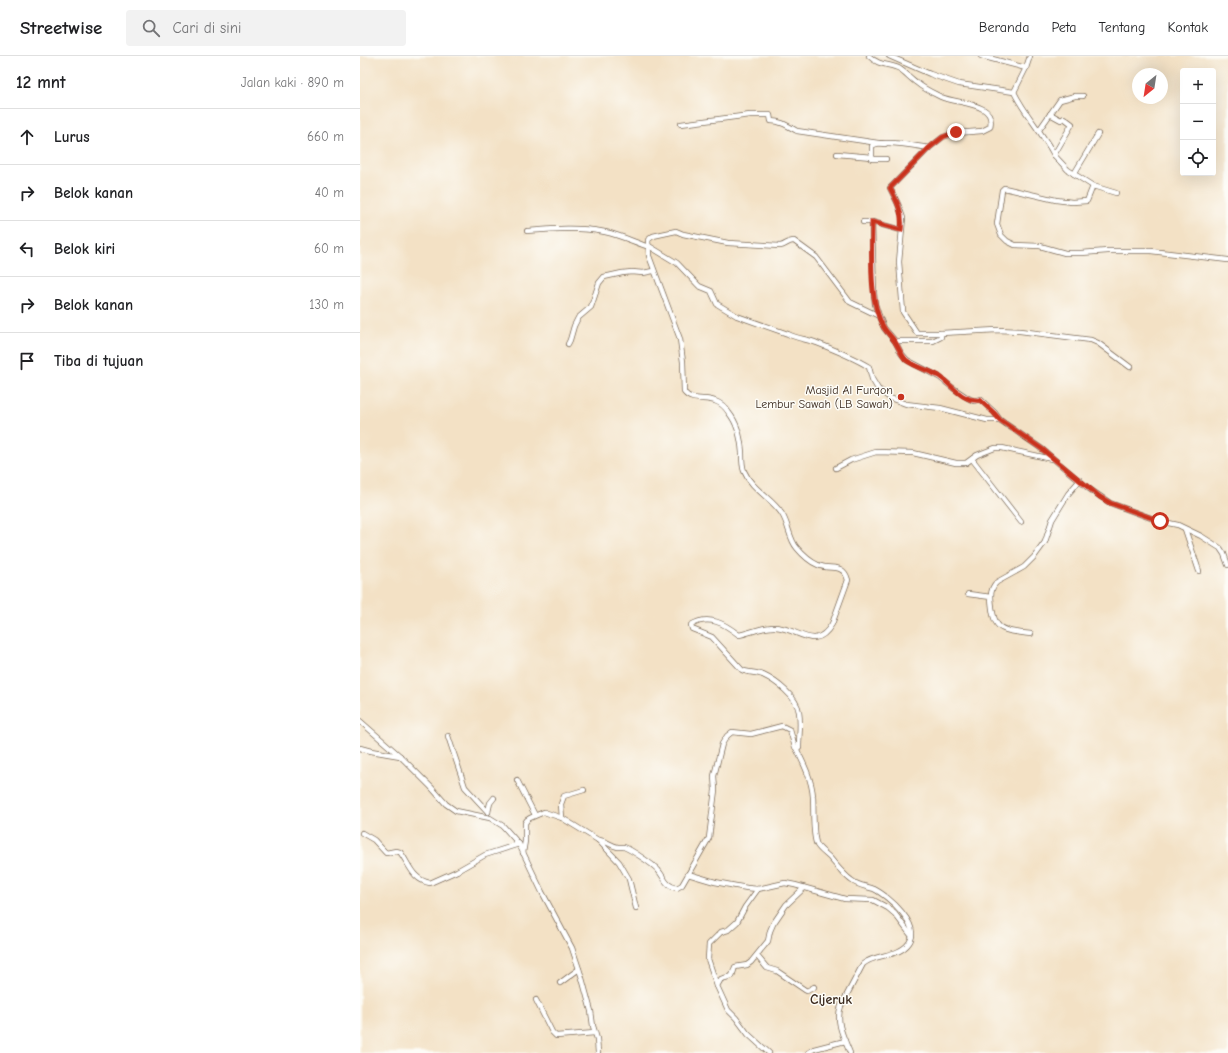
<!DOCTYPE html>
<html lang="id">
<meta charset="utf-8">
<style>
:root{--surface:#fff;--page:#f2f2f2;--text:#202124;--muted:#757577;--line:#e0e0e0}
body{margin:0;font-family:"Comic Neue",sans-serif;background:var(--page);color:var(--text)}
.controls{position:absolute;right:12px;top:12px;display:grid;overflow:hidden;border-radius:4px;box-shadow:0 4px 16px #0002}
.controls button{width:36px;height:36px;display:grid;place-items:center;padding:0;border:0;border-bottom:1px solid var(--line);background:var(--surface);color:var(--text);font:20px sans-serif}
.compass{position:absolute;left:772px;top:12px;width:36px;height:36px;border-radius:50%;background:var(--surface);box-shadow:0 4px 16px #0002;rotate:210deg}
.stop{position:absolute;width:12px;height:12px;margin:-9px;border:3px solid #c8321e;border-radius:50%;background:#fff}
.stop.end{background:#c8321e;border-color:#fff;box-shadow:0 1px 4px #0008}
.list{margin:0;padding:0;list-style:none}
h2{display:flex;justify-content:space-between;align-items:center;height:52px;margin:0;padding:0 16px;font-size:17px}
h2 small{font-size:13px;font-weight:400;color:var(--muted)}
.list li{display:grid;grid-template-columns:26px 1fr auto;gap:12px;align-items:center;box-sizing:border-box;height:56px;padding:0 16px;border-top:1px solid var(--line)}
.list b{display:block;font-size:15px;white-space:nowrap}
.list em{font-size:13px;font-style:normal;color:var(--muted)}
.icon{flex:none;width:22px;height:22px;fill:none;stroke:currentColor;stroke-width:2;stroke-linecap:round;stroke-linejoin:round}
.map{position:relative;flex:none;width:868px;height:997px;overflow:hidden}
header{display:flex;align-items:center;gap:24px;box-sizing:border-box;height:56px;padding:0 20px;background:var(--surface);border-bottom:1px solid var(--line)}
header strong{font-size:19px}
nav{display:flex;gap:22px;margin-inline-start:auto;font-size:14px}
.search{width:280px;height:36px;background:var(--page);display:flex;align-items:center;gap:10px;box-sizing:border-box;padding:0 14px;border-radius:4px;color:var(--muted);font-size:15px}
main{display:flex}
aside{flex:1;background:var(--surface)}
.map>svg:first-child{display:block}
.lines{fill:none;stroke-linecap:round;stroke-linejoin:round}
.street-casing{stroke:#7b6a58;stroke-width:6}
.street{stroke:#fff;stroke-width:4.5}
.route{stroke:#c8321e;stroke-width:5}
.poi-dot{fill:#c8321e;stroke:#fdfcf7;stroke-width:1.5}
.labels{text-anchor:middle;stroke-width:3;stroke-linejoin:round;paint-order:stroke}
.poi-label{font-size:12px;fill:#3b2a1e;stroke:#fdfcf7;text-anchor:end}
.quarter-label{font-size:14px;font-weight:bold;fill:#3b2a1e;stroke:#fdfcf7}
</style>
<header>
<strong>Streetwise</strong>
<div class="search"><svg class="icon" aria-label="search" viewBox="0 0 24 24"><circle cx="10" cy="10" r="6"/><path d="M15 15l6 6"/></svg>Cari di sini</div>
<nav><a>Beranda</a><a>Peta</a><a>Tentang</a><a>Kontak</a></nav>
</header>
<main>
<aside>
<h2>12 mnt<small>Jalan kaki · 890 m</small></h2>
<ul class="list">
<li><svg class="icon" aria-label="ahead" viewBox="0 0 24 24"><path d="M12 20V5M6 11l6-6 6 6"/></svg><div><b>Lurus</b></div><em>660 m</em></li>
<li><svg class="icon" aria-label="right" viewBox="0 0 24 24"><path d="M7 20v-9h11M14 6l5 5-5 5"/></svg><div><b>Belok kanan</b></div><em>40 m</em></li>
<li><svg class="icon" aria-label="left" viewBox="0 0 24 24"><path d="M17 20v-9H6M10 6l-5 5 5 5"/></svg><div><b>Belok kiri</b></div><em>60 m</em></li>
<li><svg class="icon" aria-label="right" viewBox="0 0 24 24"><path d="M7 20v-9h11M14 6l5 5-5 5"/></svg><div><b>Belok kanan</b></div><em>130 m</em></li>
<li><svg class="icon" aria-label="arrive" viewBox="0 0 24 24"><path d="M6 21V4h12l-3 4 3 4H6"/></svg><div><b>Tiba di tujuan</b></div></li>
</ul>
</aside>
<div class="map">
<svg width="868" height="997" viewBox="0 0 868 997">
<rect width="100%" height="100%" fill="#fdfcf7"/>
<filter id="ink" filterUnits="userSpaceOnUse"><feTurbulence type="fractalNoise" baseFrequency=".025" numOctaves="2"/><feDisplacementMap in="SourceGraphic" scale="8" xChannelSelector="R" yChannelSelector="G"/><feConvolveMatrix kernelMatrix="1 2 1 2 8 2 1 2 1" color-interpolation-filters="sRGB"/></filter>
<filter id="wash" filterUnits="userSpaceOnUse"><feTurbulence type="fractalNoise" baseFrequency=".012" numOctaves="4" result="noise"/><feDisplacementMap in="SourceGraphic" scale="16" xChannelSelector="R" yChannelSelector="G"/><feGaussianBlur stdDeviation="0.9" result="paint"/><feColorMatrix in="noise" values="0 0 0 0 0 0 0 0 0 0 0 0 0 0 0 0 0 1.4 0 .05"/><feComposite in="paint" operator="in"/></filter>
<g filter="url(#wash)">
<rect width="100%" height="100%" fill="#f3e1c5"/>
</g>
<g filter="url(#ink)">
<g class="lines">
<defs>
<g id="street">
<polyline points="529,0 570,18 599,28 654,36"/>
<polyline points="621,0 666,12"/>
<path d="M654,36C665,59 683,77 694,99"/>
<polyline points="654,36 666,12 670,0"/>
<polyline points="690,58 701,64 704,62 712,68 694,99 708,114 733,130"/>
<path d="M321,68L390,59H410L411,65C421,65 428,70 437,75L525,88"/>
<polyline points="679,74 700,44 715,40 723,40"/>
<polyline points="477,98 512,101"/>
<path d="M526,103H512V90C522,83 556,90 569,92"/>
<polyline points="714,118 738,78"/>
<polyline points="756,137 733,130 727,145 712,146 696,144 644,132 642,134 637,168 641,179 647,185 655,189 680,190 705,197 721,197 748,195 791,195 868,204"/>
<polyline points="503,166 512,166 541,174"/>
<polyline points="512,166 514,237 515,248 519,260"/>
<path d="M167,175C194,173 219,171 245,176C260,179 274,186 289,191"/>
<path d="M289,190L317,207L339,230L351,235L357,248L377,260L428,278C437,283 448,283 457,287C475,294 493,301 509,311L512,323L518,333L530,342L546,348L580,352L627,364H640L682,393L728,432L750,447L799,465L818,469L841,480L860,492L864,498L868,509"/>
<polyline points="581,277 637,274 660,275 731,284 738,287 770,311"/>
<polyline points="535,285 541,297 547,304 579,321 593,332 608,342 614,345 620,343 635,357 640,364"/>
<polyline points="208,288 210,284 214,270 218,262 231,251 239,227 244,221 262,217 272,216 283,217 293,215"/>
<polyline points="612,403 661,466"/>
<polyline points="476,412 491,404 516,396 553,397 596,407 606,407 617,399 635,392 642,392 692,403"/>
<polyline points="825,473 839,515"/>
<path d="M608,538L631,541C631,535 632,530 637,526L664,511L674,501L685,486L692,464L708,438L720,424"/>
<path d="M631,541C633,575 639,574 671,578"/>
<polyline points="0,665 40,700 71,731 86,748 96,755 130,762 143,770 159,788 182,836 212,892 222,922 231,955 233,970 237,983 238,997"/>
<polyline points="88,680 105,731 128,756"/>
<polyline points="0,692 11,695 40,700"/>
<path d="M436,692C444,708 452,724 453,741C454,752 452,780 457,789C460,794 466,798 470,802C477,810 483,818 491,824C498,830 506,830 514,833C528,840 562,869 549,887C538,902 516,897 503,908L481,950C475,966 484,982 490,997"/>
<polyline points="157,724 175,759"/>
<polyline points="128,756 130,747 134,742"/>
<polyline points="202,762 201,748 204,740 224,734"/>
<path d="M2,777L14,784L26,797L36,795L40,796C49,807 52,824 70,827L97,815L125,799L159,788"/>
<path d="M238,784C246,784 251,790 258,791C260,791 262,791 264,791C270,793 294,809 298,814C305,822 305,830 317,832L322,829L349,782L355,734L354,720L362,688L367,680L372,676L391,678L422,670L430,674L435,691L438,692L439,691C439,680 441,667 439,656C437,641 416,625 403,619C396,616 388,617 382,614L352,581L332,573L331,569C349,558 365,568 379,579C390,577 405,570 415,571C439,572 455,597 472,568L488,524C483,506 470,515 458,509C451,506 442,498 437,492C429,483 429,469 422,458C412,442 392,434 384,415C382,410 382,403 382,397C381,383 378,368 369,357C366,352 361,347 355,345C345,341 331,346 324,336L323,306L320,283L289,200L288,184L293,180L316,175L323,178L368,187L420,190C425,190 429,184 434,185L456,201L490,246L519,260L524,272L535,285H573L581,281V277H557L543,256L539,206L543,162L538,148L530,132L569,92L583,81L596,77L622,75L630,71C632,63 630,57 623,53C612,46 593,46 581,41C573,37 564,33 557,27C551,23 546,17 540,13C530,7 520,11 509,0"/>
<polyline points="163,797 165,785 165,767 167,764 170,762 184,756 202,762 238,784 259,806 269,823 276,852"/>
<polyline points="328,818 355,826 387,832 398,833 425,827 435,829 485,843 513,844 528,852 535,858 550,878"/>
<polyline points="397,900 407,912 417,915 445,934 447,935 454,931"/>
<polyline points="200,927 219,913"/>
<polyline points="357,930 348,903 349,888 361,876 368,874 377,866 385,851 398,833"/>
<polyline points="176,944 192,976 196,980 235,977"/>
<polyline points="409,997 388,978 376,962 368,954 357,930 361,923 372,920 375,911 387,909 391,906 408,885 410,875 413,868 426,849 444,832"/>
<polyline points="448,997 454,993 485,985"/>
</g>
</defs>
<use href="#street" class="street-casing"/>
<use href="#street" class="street"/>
</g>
</g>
<g class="lines" filter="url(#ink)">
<path class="route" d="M596,76L583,81L569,92L530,132C538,147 543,157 541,174L512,166C512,196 508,246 524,272C527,277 532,281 535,286C539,292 541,299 546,304C555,311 569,314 579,320C591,328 603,347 620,344L634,357L640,364L682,393L740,441L750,447L800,465"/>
</g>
<circle class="poi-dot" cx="541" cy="341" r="4"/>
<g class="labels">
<g class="poi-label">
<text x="533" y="338">Masjid Al Furqon<tspan x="533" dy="14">Lembur Sawah (LB Sawah)</tspan></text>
</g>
<g class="quarter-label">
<text x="471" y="948">Cijeruk</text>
</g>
</g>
</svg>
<div class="controls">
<button>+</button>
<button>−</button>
<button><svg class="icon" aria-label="locate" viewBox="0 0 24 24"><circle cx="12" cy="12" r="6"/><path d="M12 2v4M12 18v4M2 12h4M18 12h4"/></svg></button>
</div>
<svg class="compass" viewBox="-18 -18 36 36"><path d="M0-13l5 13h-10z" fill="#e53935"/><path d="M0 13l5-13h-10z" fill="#757577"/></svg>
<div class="stop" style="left:800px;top:465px"></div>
<div class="stop end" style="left:596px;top:76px"></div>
</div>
</main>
